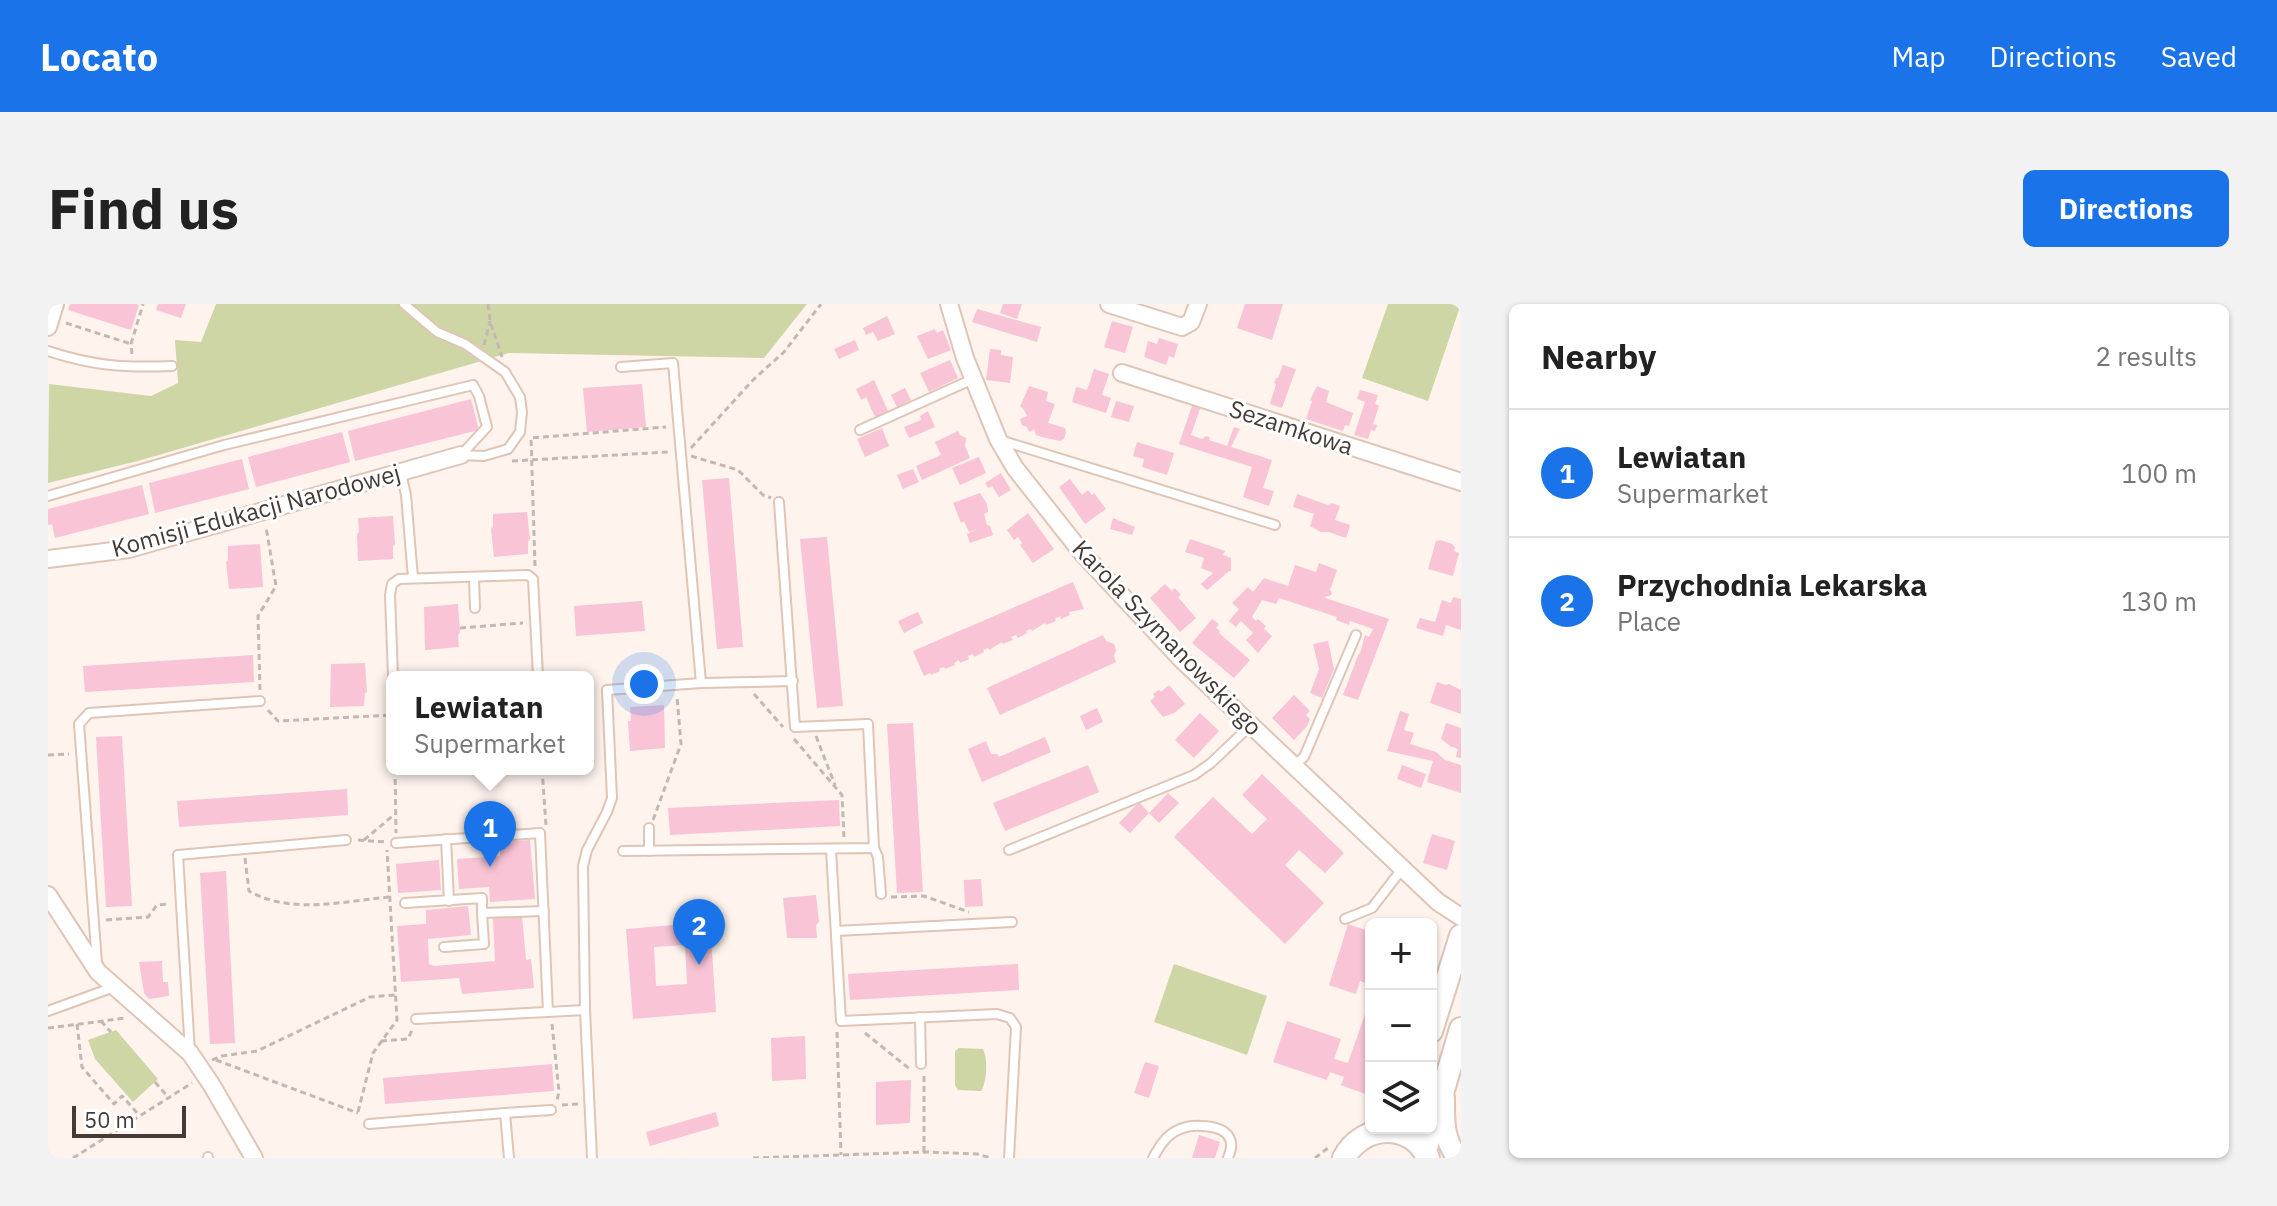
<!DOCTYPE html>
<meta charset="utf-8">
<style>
:root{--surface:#fff;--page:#f2f2f2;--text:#222;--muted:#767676;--line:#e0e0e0;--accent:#1a73e8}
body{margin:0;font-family:"IBM Plex Sans",sans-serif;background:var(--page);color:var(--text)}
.controls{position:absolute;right:24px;bottom:24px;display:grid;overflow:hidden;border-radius:12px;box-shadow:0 2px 6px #0004}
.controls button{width:72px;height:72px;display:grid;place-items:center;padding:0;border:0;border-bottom:2px solid var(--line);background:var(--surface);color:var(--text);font:40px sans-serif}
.scale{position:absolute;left:24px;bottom:20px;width:114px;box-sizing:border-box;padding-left:8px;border:4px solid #453a35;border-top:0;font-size:22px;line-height:28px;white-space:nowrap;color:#453a35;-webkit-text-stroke:6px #fff;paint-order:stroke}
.you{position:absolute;left:596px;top:380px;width:28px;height:28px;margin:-20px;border:6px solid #fff;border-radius:50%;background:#1a73e8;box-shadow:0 0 0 12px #1a73e833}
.badge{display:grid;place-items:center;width:52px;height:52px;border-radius:50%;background:var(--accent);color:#fff;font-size:26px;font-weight:700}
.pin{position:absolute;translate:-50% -66px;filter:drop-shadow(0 2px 4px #0008)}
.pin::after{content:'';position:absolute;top:42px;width:28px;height:24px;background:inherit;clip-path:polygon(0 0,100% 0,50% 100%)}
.popup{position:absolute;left:338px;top:367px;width:208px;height:104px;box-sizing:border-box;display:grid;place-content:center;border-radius:12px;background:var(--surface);filter:drop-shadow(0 2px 6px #0005);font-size:26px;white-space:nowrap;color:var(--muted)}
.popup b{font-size:30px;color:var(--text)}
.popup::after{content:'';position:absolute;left:50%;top:100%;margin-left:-16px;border:16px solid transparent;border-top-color:var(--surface)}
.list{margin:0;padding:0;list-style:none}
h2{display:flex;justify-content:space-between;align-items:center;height:104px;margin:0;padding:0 32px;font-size:34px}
h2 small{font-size:26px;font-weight:400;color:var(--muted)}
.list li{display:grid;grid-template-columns:52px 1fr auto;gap:24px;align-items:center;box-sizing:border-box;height:128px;padding:0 32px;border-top:2px solid var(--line)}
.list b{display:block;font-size:30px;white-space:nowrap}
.list p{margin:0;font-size:26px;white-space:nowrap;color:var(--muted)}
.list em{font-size:26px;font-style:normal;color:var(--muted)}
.icon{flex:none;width:44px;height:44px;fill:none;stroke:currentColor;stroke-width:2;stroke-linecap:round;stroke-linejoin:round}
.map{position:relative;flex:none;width:1413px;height:854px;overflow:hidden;border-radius:12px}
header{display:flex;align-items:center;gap:48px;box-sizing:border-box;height:112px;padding:0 40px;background:var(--accent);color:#fff}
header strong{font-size:38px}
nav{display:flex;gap:44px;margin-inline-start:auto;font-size:28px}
.intro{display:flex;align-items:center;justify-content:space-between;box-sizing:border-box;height:192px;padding:0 48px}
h1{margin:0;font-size:56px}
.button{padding:20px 36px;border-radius:12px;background:var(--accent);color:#fff;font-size:28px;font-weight:700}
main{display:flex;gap:48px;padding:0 48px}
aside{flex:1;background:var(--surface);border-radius:12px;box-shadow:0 2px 6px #0004}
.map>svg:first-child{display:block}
.green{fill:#cfd6a5}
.building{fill:#f8c4d6;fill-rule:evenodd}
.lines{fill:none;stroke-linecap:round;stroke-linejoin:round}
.service-casing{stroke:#dfc5b6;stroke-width:12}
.minor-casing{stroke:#dfc5b6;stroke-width:20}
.tertiary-casing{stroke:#dfc5b6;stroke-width:24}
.secondary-casing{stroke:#dfc5b6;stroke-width:26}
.path{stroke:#c3b8b2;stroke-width:3;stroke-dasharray:6 4;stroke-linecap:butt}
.service{stroke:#fff;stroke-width:8}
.minor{stroke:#fff;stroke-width:16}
.tertiary{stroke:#fff;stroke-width:20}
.secondary{stroke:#fff;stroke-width:22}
.labels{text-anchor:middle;stroke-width:6;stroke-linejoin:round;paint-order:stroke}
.street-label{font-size:24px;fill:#453a35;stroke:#fff}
</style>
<header>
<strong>Locato</strong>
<nav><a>Map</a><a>Directions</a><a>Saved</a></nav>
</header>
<div class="intro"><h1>Find us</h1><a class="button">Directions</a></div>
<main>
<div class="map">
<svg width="1413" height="854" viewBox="0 0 1413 854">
<rect width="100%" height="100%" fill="#fef3ed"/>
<g class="green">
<polygon points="168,0 759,0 716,54 461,49 90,157 0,179 1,80 103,92 130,79 127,36 153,38"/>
<polygon points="1340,0 1413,0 1380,97 1314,74"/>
<polygon points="1126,660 1219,692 1199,751 1106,718"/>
<polygon points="68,726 110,775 85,798 47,755 40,736"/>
<path d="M911,744L935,745C940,755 939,778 933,787L910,786L907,781V747Z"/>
</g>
<g class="building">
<polygon points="22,0 88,0 91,1 83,26 20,6"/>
<polygon points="110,0 138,0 133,14 108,6"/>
<polygon points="955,0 974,0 969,15 952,9"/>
<polygon points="1197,0 1235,0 1224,36 1189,24"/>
<polygon points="929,5 993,23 989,38 924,18"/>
<polygon points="839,12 847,30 830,37 825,28 818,31 815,24"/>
<polygon points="1064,17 1085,23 1077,49 1056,43"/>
<polygon points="887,25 889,29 895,26 903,46 880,55 869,32"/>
<polygon points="1111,34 1130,40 1126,54 1121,52 1118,61 1096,53 1100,37 1109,40"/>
<polygon points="807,36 811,46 791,55 786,45"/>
<polygon points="942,45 953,46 953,51 965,53 962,79 938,76"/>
<polygon points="902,56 910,74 881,88 872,69"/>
<polygon points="1235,61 1248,65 1234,104 1222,100 1228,80 1226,79 1228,74 1230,74"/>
<polygon points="1046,65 1061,70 1054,91 1063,94 1058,109 1024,98 1028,83 1039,86"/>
<polygon points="826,76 840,107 827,113 818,93 813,96 808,85"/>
<polygon points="594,80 598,123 539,128 535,84"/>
<polygon points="981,82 1000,88 998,97 1007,100 1000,119 1017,124 1018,128 1016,135 1012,137 994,133 988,131 986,125 981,128 979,123 974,121 972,115 979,112 975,104 972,103"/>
<polygon points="1269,82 1281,87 1278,98 1305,109 1301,122 1297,121 1295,127 1258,115 1264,97 1262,96"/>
<polygon points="857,84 863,96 849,103 843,91"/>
<polygon points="1312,86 1330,91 1327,100 1331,102 1325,120 1329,121 1327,127 1323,126 1320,135 1306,131 1317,98 1309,95"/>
<polygon points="1147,93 1155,96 1143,131 1154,135 1158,132 1162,133 1161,136 1179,142 1186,123 1192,125 1183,143 1224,156 1215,184 1226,187 1221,202 1195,193 1204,163 1131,140"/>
<polygon points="423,95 431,126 307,157 300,127"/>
<polygon points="1068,97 1086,102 1081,118 1063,113"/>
<polygon points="880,107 887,123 861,134 856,123 873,116 872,112"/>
<polygon points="834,124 841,142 817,153 809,135"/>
<polygon points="910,127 912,131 918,134 917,142 922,154 874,176 868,162 893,151 887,138"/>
<polygon points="294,128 302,158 208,183 200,153"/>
<polygon points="1089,138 1126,149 1119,171 1094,163 1096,155 1085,152"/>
<polygon points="931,153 938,169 912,181 904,164"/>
<polygon points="194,155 201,185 107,209 101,179"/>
<polygon points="865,165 871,178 855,185 849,171"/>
<polygon points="953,169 963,186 951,193 944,182 940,184 937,179"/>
<polygon points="681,174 695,343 669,345 654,176"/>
<polygon points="1022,175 1034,191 1040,186 1044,191 1046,189 1058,205 1037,220 1011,183"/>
<polygon points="94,181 101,210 7,234 4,220 0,221 0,205"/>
<polygon points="932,189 939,200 940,208 936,210 939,221 942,222 945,231 922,239 919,230 929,225 921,228 916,217 913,219 905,199"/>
<polygon points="1249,190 1280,201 1284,199 1292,202 1287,216 1302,221 1298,234 1281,228 1273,228 1262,222 1266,210 1245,203"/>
<polygon points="479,208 482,235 480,237 480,250 446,253 443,225 445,223 445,210"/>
<polygon points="980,209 1006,245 985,259 972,241 974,239 970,233 966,236 959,226"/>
<polygon points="345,212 347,240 345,242 345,255 310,257 309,230 311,228 310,214"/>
<polygon points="1065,214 1087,223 1084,231 1062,225"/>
<polygon points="779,233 795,402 769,404 752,235"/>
<polygon points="1142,235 1177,247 1175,251 1183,254 1183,267 1181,267 1159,286 1153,280 1165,269 1153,264 1156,254 1137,248"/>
<polygon points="1392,236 1404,240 1407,243 1406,247 1411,249 1405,272 1380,265 1388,237"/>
<polygon points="212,240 215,283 181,285 178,258 180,256 180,242"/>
<polygon points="1271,259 1289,266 1282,286 1284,290 1281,292 1278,292 1277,294 1341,315 1310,396 1295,391 1311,349 1312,350 1317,331 1321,333 1325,325 1302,317 1301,321 1288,316 1289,313 1231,294 1228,300 1214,296 1204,313 1208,317 1210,315 1218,322 1216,325 1224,332 1210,349 1198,336 1205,329 1193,317 1188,323 1181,317 1191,305 1184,299 1200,283 1205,288 1216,274 1240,282 1247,261 1268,268"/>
<polygon points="1025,278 1036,305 1021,308 1022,311 1013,315 1012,312 1007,315 1008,317 998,321 997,319 984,327 983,325 978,327 979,329 970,334 968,331 963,333 965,336 955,340 954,338 941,346 940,344 935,346 936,348 926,353 925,350 920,352 921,355 912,359 911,356 906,359 907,361 897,365 896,363 891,365 892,367 883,371 882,369 876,372 865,347"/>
<polygon points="1117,280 1124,287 1127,284 1133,291 1130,293 1148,314 1132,328 1102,294"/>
<polygon points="1405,293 1413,295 1413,326 1398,321 1395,332 1368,324 1372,314 1387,318 1394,296 1403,299"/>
<polygon points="594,297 597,327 528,332 526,302"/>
<polygon points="410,300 412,329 410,331 411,343 377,346 376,303"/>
<polygon points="870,308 875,319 856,329 850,317"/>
<polygon points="1164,315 1171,320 1168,324 1172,327 1171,329 1202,356 1186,374 1144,339"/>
<polygon points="1055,331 1058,337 1066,340 1068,346 1066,352 1068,358 952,411 939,384"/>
<polygon points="1280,337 1286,365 1274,394 1262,389 1271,365 1265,340"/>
<polygon points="205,351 206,378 37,388 35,362"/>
<polygon points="317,359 319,388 317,389 316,402 282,403 283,360"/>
<polygon points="1389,378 1398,381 1401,380 1413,386 1413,410 1382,399"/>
<polygon points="1121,381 1137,400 1126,409 1115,413 1102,397 1107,393 1105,390 1111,386 1113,388"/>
<polygon points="1246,391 1262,407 1258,411 1262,415 1259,422 1246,436 1224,414"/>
<polygon points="616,401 617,444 582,447 580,417 583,417 582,403"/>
<polygon points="1049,404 1055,418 1038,426 1032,412"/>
<polygon points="1352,407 1361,410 1356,426 1366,429 1362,440 1388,448 1397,456 1413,461 1413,489 1379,478 1385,457 1339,447"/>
<polygon points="1152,409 1171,427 1146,454 1127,436"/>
<polygon points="865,419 875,588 849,589 839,420"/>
<polygon points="1398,419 1413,424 1413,454 1408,453 1410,445 1402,442 1393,435"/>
<polygon points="74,432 84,602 58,603 48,433"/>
<polygon points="997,433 1003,448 934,478 920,445 938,437 943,450 949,450 951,453"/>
<polygon points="1040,461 1051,488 957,527 945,499"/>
<polygon points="1354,461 1378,470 1373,484 1349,475"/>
<polygon points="1214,470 1296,549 1277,569 1251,546 1237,561 1276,599 1237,640 1126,533 1165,493 1204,530 1219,515 1194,491"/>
<polygon points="299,485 300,511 131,523 129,497"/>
<polygon points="1120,489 1131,499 1111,519 1101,509"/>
<polygon points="791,496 792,522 622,531 620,504"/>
<polygon points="1091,498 1101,509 1082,529 1071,519"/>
<polygon points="1384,530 1407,537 1399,566 1375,559"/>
<polygon points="482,536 487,595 442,598 441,583 411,585 409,555 452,552 452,538"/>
<polygon points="391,556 393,586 350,589 348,560"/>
<polygon points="178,567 187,739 162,740 152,569"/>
<polygon points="933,575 935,602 917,603 916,576"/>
<polygon points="768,591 771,618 768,621 769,634 739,634 735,594"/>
<polygon points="420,602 423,631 380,635 381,660 386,662 447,657 445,614 474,612 478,656 483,655 486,684 414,690 411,674 353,678 349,622 378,620 378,606"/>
<path d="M662,618L668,708L585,715L578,625ZM637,641L639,680L608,682L606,643Z"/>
<polygon points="1300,620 1323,628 1323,643 1317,662 1323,664 1323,681 1312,677 1308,690 1281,681"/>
<polygon points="114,657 115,678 120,678 121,692 101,695 96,689 91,658"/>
<polygon points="970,660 971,686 802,696 800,670"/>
<polygon points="1323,693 1323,783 1320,791 1293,781 1296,773 1282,768 1279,776 1225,758 1239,717 1293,735 1286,755 1300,759"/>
<polygon points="757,732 758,775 724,777 723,734"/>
<polygon points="1097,758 1111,762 1101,794 1086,789"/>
<polygon points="504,760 506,787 337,800 335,774"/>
<polygon points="863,776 862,819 828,821 828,778"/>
<polygon points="668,808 671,822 602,842 598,828"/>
<polygon points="1151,831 1172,838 1167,854 1144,854"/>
</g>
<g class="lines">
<defs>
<g id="service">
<polyline points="356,0 389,28 417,40 457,68 472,93 474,108 472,128 460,145 436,152 413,151"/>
<path d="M0,47C46,62 75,64 124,62"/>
<polyline points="573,63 625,59 653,379"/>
<polyline points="812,126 925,75"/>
<polyline points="952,136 1227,221"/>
<polyline points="353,169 358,191 365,274"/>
<polyline points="0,192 176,141 425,81 431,92 439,123 413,151"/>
<polyline points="426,273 427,304"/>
<polyline points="345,373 342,291 344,280 351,275 480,271 485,275 490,373"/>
<polyline points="1246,461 1256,453 1308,331"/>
<polyline points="398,535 401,597"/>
<polyline points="348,539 492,529 500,708"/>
<polyline points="826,544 830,553 833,590"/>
<polyline points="783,546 793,717 949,710 962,714 968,723 961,854"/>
<polyline points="961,546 1146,471 1163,459 1202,422"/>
<polyline points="575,547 826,544 820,420 747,423 731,198"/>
<polyline points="601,547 601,524"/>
<polyline points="357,599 434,594 434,609"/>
<polyline points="1297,615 1324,604 1354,565"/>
<polyline points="788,627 964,618"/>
<polyline points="396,643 436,640 434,609 496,607"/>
<polyline points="49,659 31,420 41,409 212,397"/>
<polyline points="0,707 66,683"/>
<polyline points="872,713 873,760"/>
<polyline points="368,715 537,706"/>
<polyline points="142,748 130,551 298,536"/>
<polyline points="457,809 503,806"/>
<polyline points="321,820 457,809 461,854"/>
<polyline points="160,853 160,854"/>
<polyline points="544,854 537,706 535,562 539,546 559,508 564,494 559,386 653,379 745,377"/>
<path d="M1105,854C1111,843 1118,831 1130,826C1143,819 1176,820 1182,835C1185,842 1182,848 1180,854"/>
</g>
<g id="minor">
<polyline points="901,0 917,54 950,135 967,164 1035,250 1134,356 1390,598 1413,613"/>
<polyline points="1061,0 1134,23 1143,18 1150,0"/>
<polyline points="0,23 7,0"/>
<polyline points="1074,69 1413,178"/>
<polyline points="0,255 81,245 413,151"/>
<polyline points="0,591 50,668 142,749 163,780 206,854"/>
</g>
<path id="tertiary" d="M1396,794C1396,816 1395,836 1410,854"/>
<g id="secondary">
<polyline points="1383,727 1413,632"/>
<polyline points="1377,847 1413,725"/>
<path d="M1296,854C1314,819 1364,817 1380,854"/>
</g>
</defs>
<use href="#service" class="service-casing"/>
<use href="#minor" class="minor-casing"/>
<use href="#tertiary" class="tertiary-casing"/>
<use href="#secondary" class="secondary-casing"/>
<g class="path">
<polyline points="440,0 442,17 454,53"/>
<polyline points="18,19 83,40"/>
<polyline points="436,41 442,17"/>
<polyline points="84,50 83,40 95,0"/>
<polyline points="643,144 705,76 736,48 773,0"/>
<polyline points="643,152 690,166 715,191 723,194"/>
<polyline points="464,157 620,148"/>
<polyline points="487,262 483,134 618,123"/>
<polyline points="412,324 475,319"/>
<polyline points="212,386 210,312 228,282 218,223"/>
<polyline points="706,390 735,423"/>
<polyline points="220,406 230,417 344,411"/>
<polyline points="768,432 787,481"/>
<polyline points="746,435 794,491 796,533"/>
<polyline points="0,451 21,450"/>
<polyline points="347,465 348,529"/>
<polyline points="494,465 498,521"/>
<polyline points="605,516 633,440 629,393"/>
<polyline points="310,536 338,538"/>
<polyline points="316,536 347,510"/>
<path d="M197,554L201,587C243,611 296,597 342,593"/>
<polyline points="843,593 876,592 921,608"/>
<polyline points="58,616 100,613 109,601 121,600"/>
<polyline points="53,717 63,728"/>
<polyline points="29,720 34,763 66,800 74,792 91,811"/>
<polyline points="504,720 511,788 509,796"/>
<polyline points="0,724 78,714"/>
<polyline points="789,728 793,851"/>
<polyline points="817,729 863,766"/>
<polyline points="333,737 360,735 364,726"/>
<polyline points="164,756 174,752 209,747 322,693 347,691"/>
<polyline points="168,756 310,809"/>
<polyline points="876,772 876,848"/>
<polyline points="107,778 120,793"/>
<polyline points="514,801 530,800"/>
<polyline points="310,808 325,749 349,716 339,546"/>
<polyline points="25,854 144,779"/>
<polyline points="705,854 879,848 929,850 943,854"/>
<polyline points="1267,854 1280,844"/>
</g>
<use href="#service" class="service"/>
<use href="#minor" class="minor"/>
<use href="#tertiary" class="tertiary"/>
<use href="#secondary" class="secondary"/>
</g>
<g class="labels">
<g class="street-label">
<text transform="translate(1243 124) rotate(18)" y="8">Sezamkowa</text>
<text transform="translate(208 207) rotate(-15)" y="8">Komisji Edukacji Narodowej</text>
<text transform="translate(1119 334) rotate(46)" y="8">Karola Szymanowskiego</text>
</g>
</g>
</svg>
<div class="controls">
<button>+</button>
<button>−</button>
<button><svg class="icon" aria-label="layers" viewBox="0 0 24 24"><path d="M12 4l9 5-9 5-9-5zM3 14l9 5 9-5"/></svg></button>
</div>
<div class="scale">50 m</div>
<div class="you"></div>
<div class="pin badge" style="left:442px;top:563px">1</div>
<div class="popup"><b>Lewiatan</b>Supermarket</div>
<div class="pin badge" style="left:651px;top:661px">2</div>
</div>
<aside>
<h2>Nearby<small>2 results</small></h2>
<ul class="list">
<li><span class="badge">1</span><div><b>Lewiatan</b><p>Supermarket</p></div><em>100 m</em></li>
<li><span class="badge">2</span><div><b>Przychodnia Lekarska</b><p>Place</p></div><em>130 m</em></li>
</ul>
</aside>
</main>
